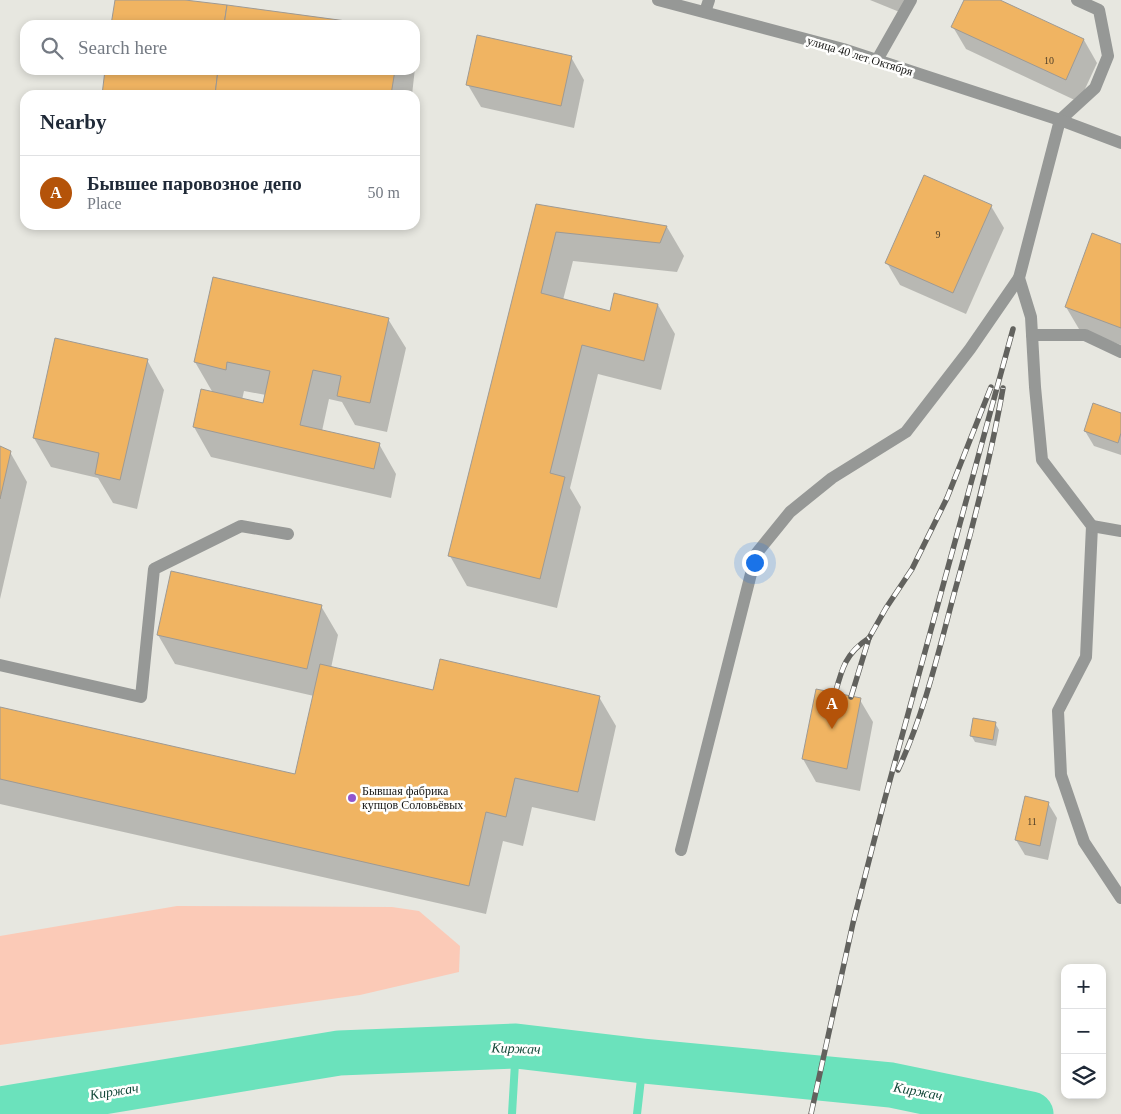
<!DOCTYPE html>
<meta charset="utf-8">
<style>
:root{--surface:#fff;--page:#f2f2f3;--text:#1f2937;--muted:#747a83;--line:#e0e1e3;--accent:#b45309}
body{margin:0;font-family:Georgia,serif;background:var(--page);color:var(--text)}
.controls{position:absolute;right:15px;bottom:15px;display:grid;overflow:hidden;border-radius:10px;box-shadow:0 2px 8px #0003}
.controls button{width:45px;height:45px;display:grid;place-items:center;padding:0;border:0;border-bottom:1px solid var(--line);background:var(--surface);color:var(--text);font:25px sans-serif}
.you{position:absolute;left:754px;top:562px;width:18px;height:18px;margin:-12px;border:4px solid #fff;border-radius:50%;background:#1a73e8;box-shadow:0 0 0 8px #1a73e833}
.badge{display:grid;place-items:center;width:32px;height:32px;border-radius:50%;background:var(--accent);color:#fff;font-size:16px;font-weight:700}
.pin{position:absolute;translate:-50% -41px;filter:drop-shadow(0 1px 2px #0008)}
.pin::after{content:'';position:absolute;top:26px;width:18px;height:15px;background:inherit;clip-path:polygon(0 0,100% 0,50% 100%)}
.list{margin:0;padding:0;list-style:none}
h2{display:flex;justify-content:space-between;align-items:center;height:65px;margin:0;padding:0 20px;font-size:21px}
h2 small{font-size:16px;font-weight:400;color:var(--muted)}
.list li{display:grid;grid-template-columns:32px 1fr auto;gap:15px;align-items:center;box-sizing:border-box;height:75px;padding:0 20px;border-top:1px solid var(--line)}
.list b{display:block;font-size:19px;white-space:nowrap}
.list p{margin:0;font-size:16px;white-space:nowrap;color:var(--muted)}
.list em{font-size:16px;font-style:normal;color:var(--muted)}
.icon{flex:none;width:28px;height:28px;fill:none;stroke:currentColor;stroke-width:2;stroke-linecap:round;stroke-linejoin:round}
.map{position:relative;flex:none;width:1121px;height:1114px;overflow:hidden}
.search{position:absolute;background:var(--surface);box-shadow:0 2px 8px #0003;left:20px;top:20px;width:400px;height:55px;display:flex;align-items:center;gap:12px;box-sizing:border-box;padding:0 18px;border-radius:15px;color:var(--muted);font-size:19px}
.panel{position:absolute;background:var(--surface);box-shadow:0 2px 8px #0003;left:20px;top:90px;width:400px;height:140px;border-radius:15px}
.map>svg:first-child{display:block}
.green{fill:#fbcab7}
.shadow{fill:#0003;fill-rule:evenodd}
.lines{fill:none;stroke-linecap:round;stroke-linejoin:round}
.stream{stroke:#6be2bc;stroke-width:8}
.river{stroke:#6be2bc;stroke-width:45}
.building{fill:#f0b462;stroke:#9e9a94}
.service{stroke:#969896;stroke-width:12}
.minor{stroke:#969896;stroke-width:12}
.rail-casing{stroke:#62625e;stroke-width:5.5}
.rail{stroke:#fffffe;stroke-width:4;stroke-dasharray:11;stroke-linecap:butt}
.poi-dot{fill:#9256cd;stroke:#fffffe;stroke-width:2}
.labels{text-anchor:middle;stroke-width:5;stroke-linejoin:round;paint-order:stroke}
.number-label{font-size:10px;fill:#4d3e28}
.street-label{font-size:12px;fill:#171715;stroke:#fffffe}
.poi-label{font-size:12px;fill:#171715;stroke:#fffffe;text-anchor:start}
.water-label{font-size:14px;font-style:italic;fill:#15493a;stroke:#fffffe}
</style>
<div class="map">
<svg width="1121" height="1114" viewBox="0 0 1121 1114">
<rect width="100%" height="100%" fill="#e7e7e0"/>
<polygon class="green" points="177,906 392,907 419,911 460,946 459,972 360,995 0,1045 0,936"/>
<g class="shadow">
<polygon points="870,0 907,0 902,13"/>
<polygon points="965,0 997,0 1084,40 1097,63 1079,102 966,49 953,27"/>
<polygon points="415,56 416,59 412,95 103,95 106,70 415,70"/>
<polygon points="571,57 584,80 574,128 481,107 468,85"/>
<polygon points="537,205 667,227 684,256 677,272 573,261 563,300 611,312 658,305 675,334 661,390 598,374 570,488 581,507 557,608 467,586 450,556"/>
<polygon points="991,206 1004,228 966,314 900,285 887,263"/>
<polygon points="201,225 218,225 218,227"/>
<polygon points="1121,245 1121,345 1079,329 1066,307"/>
<path d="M388,319L406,348L387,432L355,425L342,402L329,399L322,431L379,444L396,474L391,498L211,457L194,427L213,393L195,362ZM244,391L266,395L264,405L242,400Z"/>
<polygon points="147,360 164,390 137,509 113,503 98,478 51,467 34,438"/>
<polygon points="1121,414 1121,455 1094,446 1085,431"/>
<polygon points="0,447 10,452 27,482 0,599"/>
<polygon points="321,606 338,635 331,668 434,691 599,697 616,726 595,821 532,807 523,846 503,841 486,914 0,804 0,708 296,775 314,696 175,664 158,635"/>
<polygon points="860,700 873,722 860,791 816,782 803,759"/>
<polygon points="995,723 999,730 996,746 975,742 971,735"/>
<polygon points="1048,803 1057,818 1048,860 1025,855 1016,840"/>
</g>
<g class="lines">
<g class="stream">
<polyline points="512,1114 516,1046"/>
<polyline points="637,1114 643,1061"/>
</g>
<polyline class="river" points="0,1109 339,1053 516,1046 643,1061 891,1085 1031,1114"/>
</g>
<g class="building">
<polygon points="115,0 185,0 227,5 224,25 111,25"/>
<polygon points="964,0 1000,0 1084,39 1066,80 951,27"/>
<polygon points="227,5 376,25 224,25"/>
<polygon points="477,35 572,56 561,106 466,85"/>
<polygon points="105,70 218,70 215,95 102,95"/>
<polygon points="218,70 395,70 391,95 215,95"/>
<polygon points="924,175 992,205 953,293 885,263"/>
<polygon points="536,204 667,226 660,243 556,232 541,293 610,311 614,293 658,304 644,361 582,345 550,473 565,477 540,579 448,556"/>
<polygon points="1092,233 1121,244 1121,328 1065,307"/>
<polygon points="213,277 389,318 370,403 337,396 341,376 313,370 300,425 380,443 374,469 193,427 201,389 263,403 270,371 227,362 226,370 194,362"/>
<polygon points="55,338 148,359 120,480 95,474 99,453 33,438"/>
<polygon points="1093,403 1121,413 1121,433 1118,443 1084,431"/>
<polygon points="0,446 11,451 0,499"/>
<polygon points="171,571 322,605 307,669 157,635"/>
<polygon points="440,659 600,696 578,792 515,778 506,817 486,812 469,886 0,779 0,707 295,774 320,664 433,690"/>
<polygon points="816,689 861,698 847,769 802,759"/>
<polygon points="973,718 996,722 993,740 970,736"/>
<polygon points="1025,796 1049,802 1040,846 1015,840"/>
</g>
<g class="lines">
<g class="service">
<polyline points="1077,0 1099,10 1108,56 1095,88 1060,120 1019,278 1031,317 1035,387 1042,460 1092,526 1086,657 1058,711 1061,775 1084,842 1121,898"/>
<polyline points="705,12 709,0"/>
<polyline points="877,60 911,0"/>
<polyline points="1032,335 1085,335 1121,352"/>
<polyline points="1092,526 1121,531"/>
<polyline points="0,665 141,697 154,569 241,526 288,534"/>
<polyline points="681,850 756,554 790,512 832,478 906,432 970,349 1019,278"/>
</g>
<polyline class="minor" points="658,0 843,49 1060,120 1121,143"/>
<defs>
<g id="rail">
<path d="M835,694C842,668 846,653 869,638"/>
<polyline points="851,697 869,638 886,608 912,569 947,498 991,387"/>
<path d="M898,770C924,714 938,654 954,594C973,526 991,458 1003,388"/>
<polyline points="811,1114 853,923 884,802 1013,329"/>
</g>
</defs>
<use href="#rail" class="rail-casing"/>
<use href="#rail" class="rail"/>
</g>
<circle class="poi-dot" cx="352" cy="798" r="5"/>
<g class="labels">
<g class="number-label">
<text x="1049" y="64">10</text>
<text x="938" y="238">9</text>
<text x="1032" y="825">11</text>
</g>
<g class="street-label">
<text transform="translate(860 56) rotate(17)" y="4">улица 40 лет Октября</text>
</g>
<g class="poi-label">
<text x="362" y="795">Бывшая фабрика<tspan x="362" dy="14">купцов Соловьёвых</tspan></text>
</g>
<g class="water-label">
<text transform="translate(516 1048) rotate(2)" y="5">Киржач</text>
<text transform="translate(114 1091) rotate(-9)" y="5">Киржач</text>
<text transform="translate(918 1091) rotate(11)" y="5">Киржач</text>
</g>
</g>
</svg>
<div class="controls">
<button>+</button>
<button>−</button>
<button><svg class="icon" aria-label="layers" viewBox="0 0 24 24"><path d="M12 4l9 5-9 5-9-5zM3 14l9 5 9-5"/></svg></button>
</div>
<div class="you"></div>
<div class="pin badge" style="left:832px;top:729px">A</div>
<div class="search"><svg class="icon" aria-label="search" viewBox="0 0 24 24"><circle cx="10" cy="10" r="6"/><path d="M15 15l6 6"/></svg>Search here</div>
<section class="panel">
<h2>Nearby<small></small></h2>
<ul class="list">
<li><span class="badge">A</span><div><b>Бывшее паровозное депо</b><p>Place</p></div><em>50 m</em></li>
</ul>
</section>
</div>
